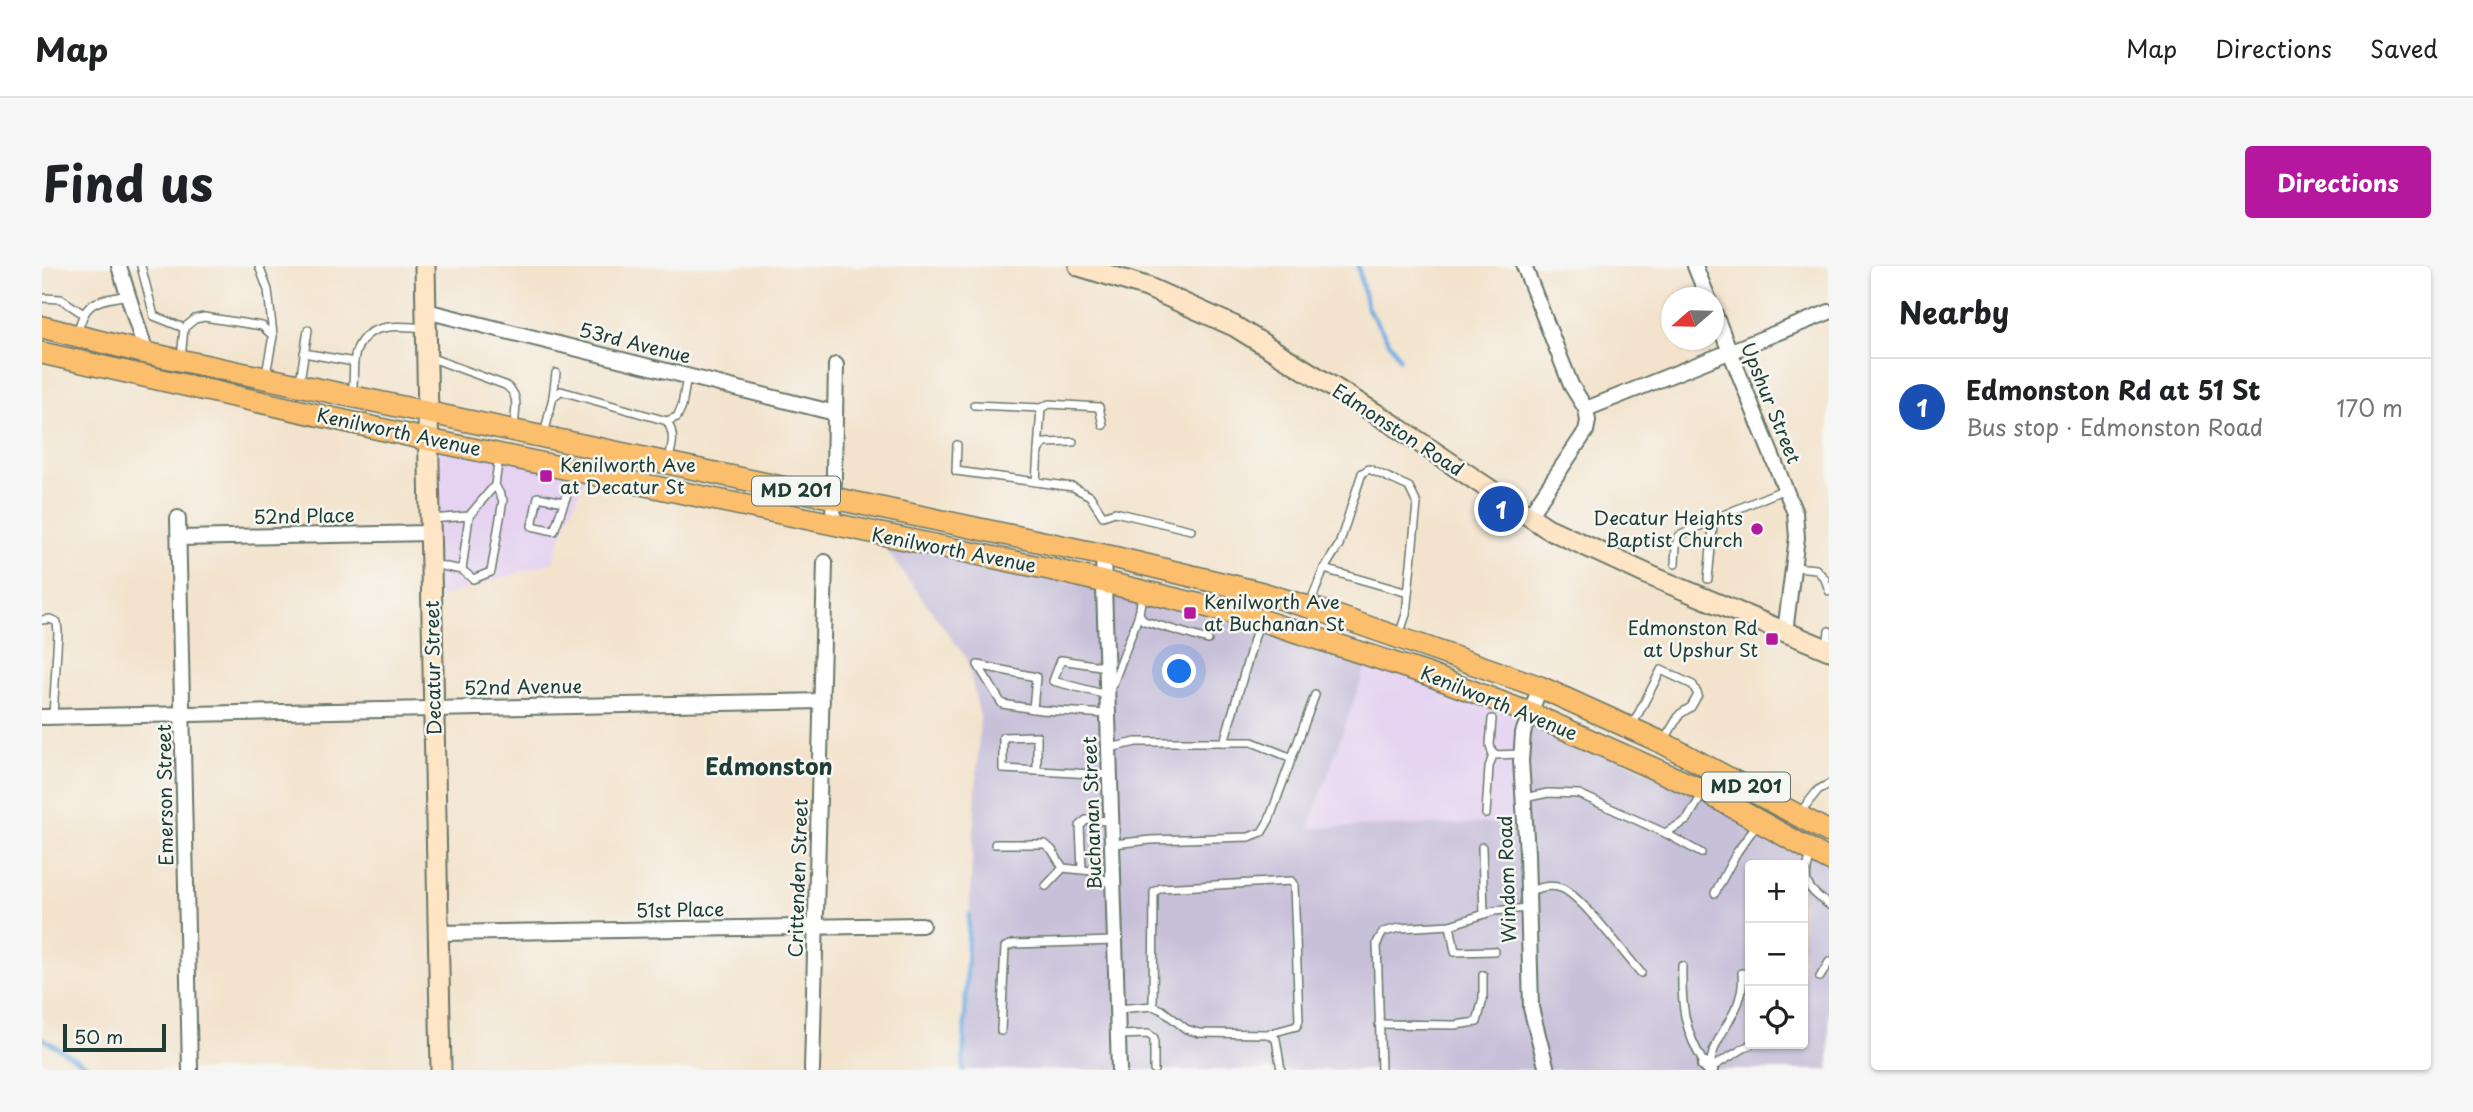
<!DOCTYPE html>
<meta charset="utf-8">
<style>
:root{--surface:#fff;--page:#f6f6f6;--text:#202124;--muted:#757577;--line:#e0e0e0;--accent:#b5179e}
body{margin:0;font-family:"Playpen Sans",sans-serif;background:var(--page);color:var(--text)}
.controls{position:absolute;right:21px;bottom:21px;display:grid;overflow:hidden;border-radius:7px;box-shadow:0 2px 5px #0004}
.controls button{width:63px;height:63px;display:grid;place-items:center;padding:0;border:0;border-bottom:2px solid var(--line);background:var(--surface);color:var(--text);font:35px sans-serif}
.compass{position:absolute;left:1619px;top:21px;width:63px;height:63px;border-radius:50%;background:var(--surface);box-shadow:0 2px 5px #0004;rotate:250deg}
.scale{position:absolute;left:21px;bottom:18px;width:103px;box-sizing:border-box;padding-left:7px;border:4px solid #1f3d34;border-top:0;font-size:19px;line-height:24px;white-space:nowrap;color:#1f3d34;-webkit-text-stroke:5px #f6f6f2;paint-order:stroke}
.you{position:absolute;left:1138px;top:406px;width:24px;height:24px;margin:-18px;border:5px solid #fff;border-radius:50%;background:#1a73e8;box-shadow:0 0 0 10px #1a73e833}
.badge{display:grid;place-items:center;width:46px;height:46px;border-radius:50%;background:var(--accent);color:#fff;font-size:23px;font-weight:700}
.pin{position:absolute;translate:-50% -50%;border:4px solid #fff;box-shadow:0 2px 7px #0006}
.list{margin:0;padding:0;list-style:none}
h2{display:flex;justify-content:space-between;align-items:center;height:91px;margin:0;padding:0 28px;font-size:30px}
h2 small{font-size:23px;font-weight:400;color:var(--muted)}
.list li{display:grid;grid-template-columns:46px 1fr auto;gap:21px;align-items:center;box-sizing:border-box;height:98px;padding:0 28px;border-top:2px solid var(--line)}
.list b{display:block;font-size:26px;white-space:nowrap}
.list p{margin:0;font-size:23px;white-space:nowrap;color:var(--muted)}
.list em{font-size:23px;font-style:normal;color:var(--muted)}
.icon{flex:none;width:38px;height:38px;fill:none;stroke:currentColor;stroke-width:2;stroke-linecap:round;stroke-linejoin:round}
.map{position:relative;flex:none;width:1787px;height:804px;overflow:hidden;border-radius:7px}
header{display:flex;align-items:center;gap:42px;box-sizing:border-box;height:98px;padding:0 35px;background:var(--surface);border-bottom:2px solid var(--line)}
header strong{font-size:33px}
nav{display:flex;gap:38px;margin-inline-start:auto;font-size:24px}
.intro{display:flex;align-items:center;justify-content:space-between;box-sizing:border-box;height:168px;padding:0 42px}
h1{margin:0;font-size:49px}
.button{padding:18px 32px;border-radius:7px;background:var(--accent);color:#fff;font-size:24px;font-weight:700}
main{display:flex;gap:42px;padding:0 42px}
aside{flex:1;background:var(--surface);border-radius:7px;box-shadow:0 2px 5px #0004}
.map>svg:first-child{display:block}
.built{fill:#e5d3f1}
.industrial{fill:#c7c0d9;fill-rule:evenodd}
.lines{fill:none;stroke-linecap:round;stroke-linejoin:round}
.stream{stroke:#71ace2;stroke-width:4.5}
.lane-casing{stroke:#697769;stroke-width:10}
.street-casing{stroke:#697769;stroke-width:18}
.secondary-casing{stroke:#697769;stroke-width:23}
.primary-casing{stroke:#697769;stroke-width:24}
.lane{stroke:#fff;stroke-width:7}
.street{stroke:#fff;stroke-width:14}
.secondary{stroke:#fde5c5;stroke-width:19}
.primary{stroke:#fabe6d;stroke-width:21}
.poi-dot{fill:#b5179e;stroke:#f6f6f2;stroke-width:2.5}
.labels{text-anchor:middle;stroke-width:5;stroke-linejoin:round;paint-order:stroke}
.shield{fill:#f6f6f2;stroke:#60746d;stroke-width:2}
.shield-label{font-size:18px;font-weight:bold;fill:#1f3d34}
.street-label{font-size:19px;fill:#1f3d34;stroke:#f6f6f2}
.poi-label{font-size:19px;fill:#1f3d34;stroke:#f6f6f2;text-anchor:start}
.quarter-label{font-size:23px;font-weight:bold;fill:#1f3d34;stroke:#f6f6f2}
</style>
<header>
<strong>Map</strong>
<nav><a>Map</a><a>Directions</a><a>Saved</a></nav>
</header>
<div class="intro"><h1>Find us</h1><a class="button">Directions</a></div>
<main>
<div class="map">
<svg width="1787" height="804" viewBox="0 0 1787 804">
<rect width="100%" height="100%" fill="#f6f6f2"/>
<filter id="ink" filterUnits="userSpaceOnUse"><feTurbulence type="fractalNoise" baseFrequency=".0143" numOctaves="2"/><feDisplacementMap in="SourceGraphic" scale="14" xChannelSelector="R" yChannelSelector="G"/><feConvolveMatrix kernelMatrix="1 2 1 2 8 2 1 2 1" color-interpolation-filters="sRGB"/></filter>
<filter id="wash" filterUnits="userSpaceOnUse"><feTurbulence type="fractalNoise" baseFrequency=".00686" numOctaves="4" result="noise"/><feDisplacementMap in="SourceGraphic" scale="28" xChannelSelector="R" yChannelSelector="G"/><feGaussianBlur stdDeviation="1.57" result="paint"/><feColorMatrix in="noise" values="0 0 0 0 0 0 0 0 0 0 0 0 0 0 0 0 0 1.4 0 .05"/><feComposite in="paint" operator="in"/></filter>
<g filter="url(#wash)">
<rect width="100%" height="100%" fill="#f3e3cc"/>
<g class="built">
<polygon points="387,174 545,208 523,259 511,296 390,334"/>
<polygon points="1328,389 1487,447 1483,556 1266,562"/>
</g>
<path class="industrial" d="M833,269L1328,389L1267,562L1483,556L1487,447L1787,594V804H921L927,649L938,451L925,393ZM1708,599H1761V778H1708Z"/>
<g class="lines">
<g class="stream">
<polyline points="1316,0 1325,41 1358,93"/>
<polyline points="0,772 52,804"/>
<polyline points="921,804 927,649"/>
</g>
</g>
</g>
<g filter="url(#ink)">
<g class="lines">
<defs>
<g id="lane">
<polyline points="99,0 112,50 142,62"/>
<polyline points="217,0 226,24 231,69"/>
<polyline points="0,32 19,33 40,47"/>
<path d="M36,66C43,33 56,35 86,29"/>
<polyline points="262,87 312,96"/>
<path d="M387,91L463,119C479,129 473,144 472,161"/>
<polyline points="139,93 142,62 153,53 162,51 220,60 231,70 224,108"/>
<polyline points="258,115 266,64"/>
<path d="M310,128C312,117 311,106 312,95C318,54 354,60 384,62"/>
<polyline points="511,131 514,107"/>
<polyline points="932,139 999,142"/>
<polyline points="625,155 635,151 640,140 645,110"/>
<path d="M502,169L511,131L519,125L625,155C634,170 630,180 626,196"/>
<polyline points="915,179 914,205 1031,221 1048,230 1061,250 1073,246 1149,264"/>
<polyline points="996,185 999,142 1007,138 1057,141 1061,159"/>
<polyline points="994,216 996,185 1002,177 1031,176"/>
<polyline points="522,236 496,231 490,260 512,265 533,206"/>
<polyline points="389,253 427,250 453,219"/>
<polyline points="390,298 420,304 431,313 449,306 461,234 453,219 457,190"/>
<polyline points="1633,298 1634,279 1637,270 1673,253"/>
<polyline points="1753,301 1774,303 1783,313 1787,325"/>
<polyline points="1282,303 1366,327"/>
<polyline points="420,304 427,250"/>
<polyline points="1666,313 1671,261 1674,252 1743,223"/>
<polyline points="1100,329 1097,348 1102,355 1166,374"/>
<polyline points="1267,340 1282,303 1297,279 1320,207 1327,203 1367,221 1375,238 1364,348 1357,370"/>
<polyline points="0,354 8,353 15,356 16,367 11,450"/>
<polyline points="1785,381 1787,365"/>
<polyline points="1065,401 1019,394 1011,415 1065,429"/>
<polyline points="1068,421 1071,418 1097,348"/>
<polyline points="991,443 994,411 936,399 960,438 999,444 1066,448"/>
<polyline points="1450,453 1448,479 1451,489"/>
<polyline points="1590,460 1619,404 1651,419 1656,429 1649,441 1638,448 1621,476"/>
<polyline points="1182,476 1217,356"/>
<polyline points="1068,482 1094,476 1210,476 1250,492"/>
<polyline points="995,505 995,470 961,471 961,503 1068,509"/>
<polyline points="1482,532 1506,527 1537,528 1623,567 1645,554 1660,529"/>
<polyline points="1444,548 1447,501 1451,489 1479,488"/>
<polyline points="1757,548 1776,524 1787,518"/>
<polyline points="1623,567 1659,587"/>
<polyline points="953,578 1003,578 1010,584 1021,602"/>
<polyline points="1071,578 1109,574 1207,571 1220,566 1227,554 1273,429"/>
<polyline points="1440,581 1442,648"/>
<path d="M1769,589C1759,617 1764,621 1787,639"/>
<polyline points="1040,603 1038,560 1044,554 1069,555"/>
<polyline points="1004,620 1021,602 1050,605 1072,621"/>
<path d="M1486,625C1498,622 1507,618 1519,622C1538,628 1584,690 1599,707"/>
<polyline points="1673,627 1695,586 1715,558"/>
<polyline points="1408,659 1413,686 1452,685"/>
<path d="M1640,700C1639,739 1642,765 1663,799"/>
<path d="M1700,707C1704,737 1684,756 1673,781C1670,788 1669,796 1667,803L1709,778"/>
<polyline points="1778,711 1787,696"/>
<polyline points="1111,740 1112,626 1119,622 1249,615 1252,619 1257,754 1255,760 1226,768"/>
<polyline points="1075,743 1111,740 1120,744 1144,763 1157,767 1226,768 1234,773 1239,804"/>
<polyline points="1337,758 1413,759 1435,756 1441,733 1441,709"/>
<polyline points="959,765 963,681 971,678 1073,675"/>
<polyline points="1076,769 1106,768 1112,772 1112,804"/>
<polyline points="1339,804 1335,677 1341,666 1358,662 1408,659 1452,645 1486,642"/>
</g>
<g id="street">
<polyline points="77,0 104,87"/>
<polyline points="1482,0 1529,119 1544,143 1546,155 1544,165 1487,250"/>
<polyline points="1653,0 1666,32"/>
<polyline points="384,45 793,147"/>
<polyline points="1672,46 1753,247 1755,271 1743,366"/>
<polyline points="1544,143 1787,46"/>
<polyline points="136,252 148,804"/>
<polyline points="791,260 794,99"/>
<polyline points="137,272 388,267"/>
<polyline points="1061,288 1077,804"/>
<polyline points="1498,421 1481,467 1479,495 1485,587 1489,742 1505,804"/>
<polyline points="0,451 780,435"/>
<polyline points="396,667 880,659"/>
<polyline points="1663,799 1668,804"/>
<polyline points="770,804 783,296"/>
</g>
<g id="secondary">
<polyline points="383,0 399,804"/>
<polyline points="1037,0 1105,21 1192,60 1349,157 1505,262 1609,310 1787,384"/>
</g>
<g id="primary">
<polyline points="0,61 104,87 1071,291 1220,327 1286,347 1498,421 1621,477 1787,566"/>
<polyline points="0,87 387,174 1012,304 1209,351 1382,407 1487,447 1662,525 1787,594"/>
</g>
</defs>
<use href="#lane" class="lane-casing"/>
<use href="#street" class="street-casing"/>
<use href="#secondary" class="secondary-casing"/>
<use href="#primary" class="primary-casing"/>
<use href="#lane" class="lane"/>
<use href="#street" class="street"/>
<use href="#secondary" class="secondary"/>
<use href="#primary" class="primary"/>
</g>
</g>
<g class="poi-dot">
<rect x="497" y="203" width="14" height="14" rx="3.5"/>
<circle cx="1715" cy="263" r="7"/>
<rect x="1141" y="340" width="14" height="14" rx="3.5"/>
<rect x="1723" y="366" width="14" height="14" rx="3.5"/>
</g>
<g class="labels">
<g class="shield">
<rect x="710" y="210.5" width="88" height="29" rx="5"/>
<rect x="1660" y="506.5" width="88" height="29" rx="5"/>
</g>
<g class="shield-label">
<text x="754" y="231">MD 201</text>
<text x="1704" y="527">MD 201</text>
</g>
<g class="street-label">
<text transform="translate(593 77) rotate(14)" y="7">53rd Avenue</text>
<text transform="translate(1729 137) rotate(68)" y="7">Upshur Street</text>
<text transform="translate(1356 164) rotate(33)" y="7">Edmonston Road</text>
<text transform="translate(357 166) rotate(12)" y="7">Kenilworth Avenue</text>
<text transform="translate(262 250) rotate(-1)" y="7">52nd Place</text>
<text transform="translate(912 284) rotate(11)" y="7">Kenilworth Avenue</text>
<text transform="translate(391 402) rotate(-91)" y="7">Decatur Street</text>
<text transform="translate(481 421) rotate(-1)" y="7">52nd Avenue</text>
<text transform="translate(1457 437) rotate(22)" y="7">Kenilworth Avenue</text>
<text transform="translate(123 529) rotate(-91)" y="7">Emerson Street</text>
<text transform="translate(1050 547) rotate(-92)" y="7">Buchanan Street</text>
<text transform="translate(756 612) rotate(-88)" y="7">Crittenden Street</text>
<text transform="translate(1465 613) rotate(-92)" y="7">Windom Road</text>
<text transform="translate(638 644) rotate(-1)" y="7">51st Place</text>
</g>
<g class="poi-label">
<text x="518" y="206">Kenilworth Ave<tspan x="518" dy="22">at Decatur St</tspan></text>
<text x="1701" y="259" text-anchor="end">Decatur Heights<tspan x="1701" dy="22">Baptist Church</tspan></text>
<text x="1162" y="343">Kenilworth Ave<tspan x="1162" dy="22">at Buchanan St</tspan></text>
<text x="1716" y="369" text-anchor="end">Edmonston Rd<tspan x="1716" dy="22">at Upshur St</tspan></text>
</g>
<g class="quarter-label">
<text x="727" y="509">Edmonston</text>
</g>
</g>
</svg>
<div class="controls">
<button>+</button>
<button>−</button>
<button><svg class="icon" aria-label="locate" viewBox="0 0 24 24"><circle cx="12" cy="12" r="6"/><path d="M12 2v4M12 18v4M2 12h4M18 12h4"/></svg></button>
</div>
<svg class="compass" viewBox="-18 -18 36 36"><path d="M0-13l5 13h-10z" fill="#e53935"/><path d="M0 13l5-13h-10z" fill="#757577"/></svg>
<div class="scale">50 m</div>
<div class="you"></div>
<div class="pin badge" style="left:1459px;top:243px;background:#1a4fb4">1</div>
</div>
<aside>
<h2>Nearby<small></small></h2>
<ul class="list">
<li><span class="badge" style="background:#1a4fb4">1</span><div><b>Edmonston Rd at 51 St</b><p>Bus stop · Edmonston Road</p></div><em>170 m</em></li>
</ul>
</aside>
</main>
